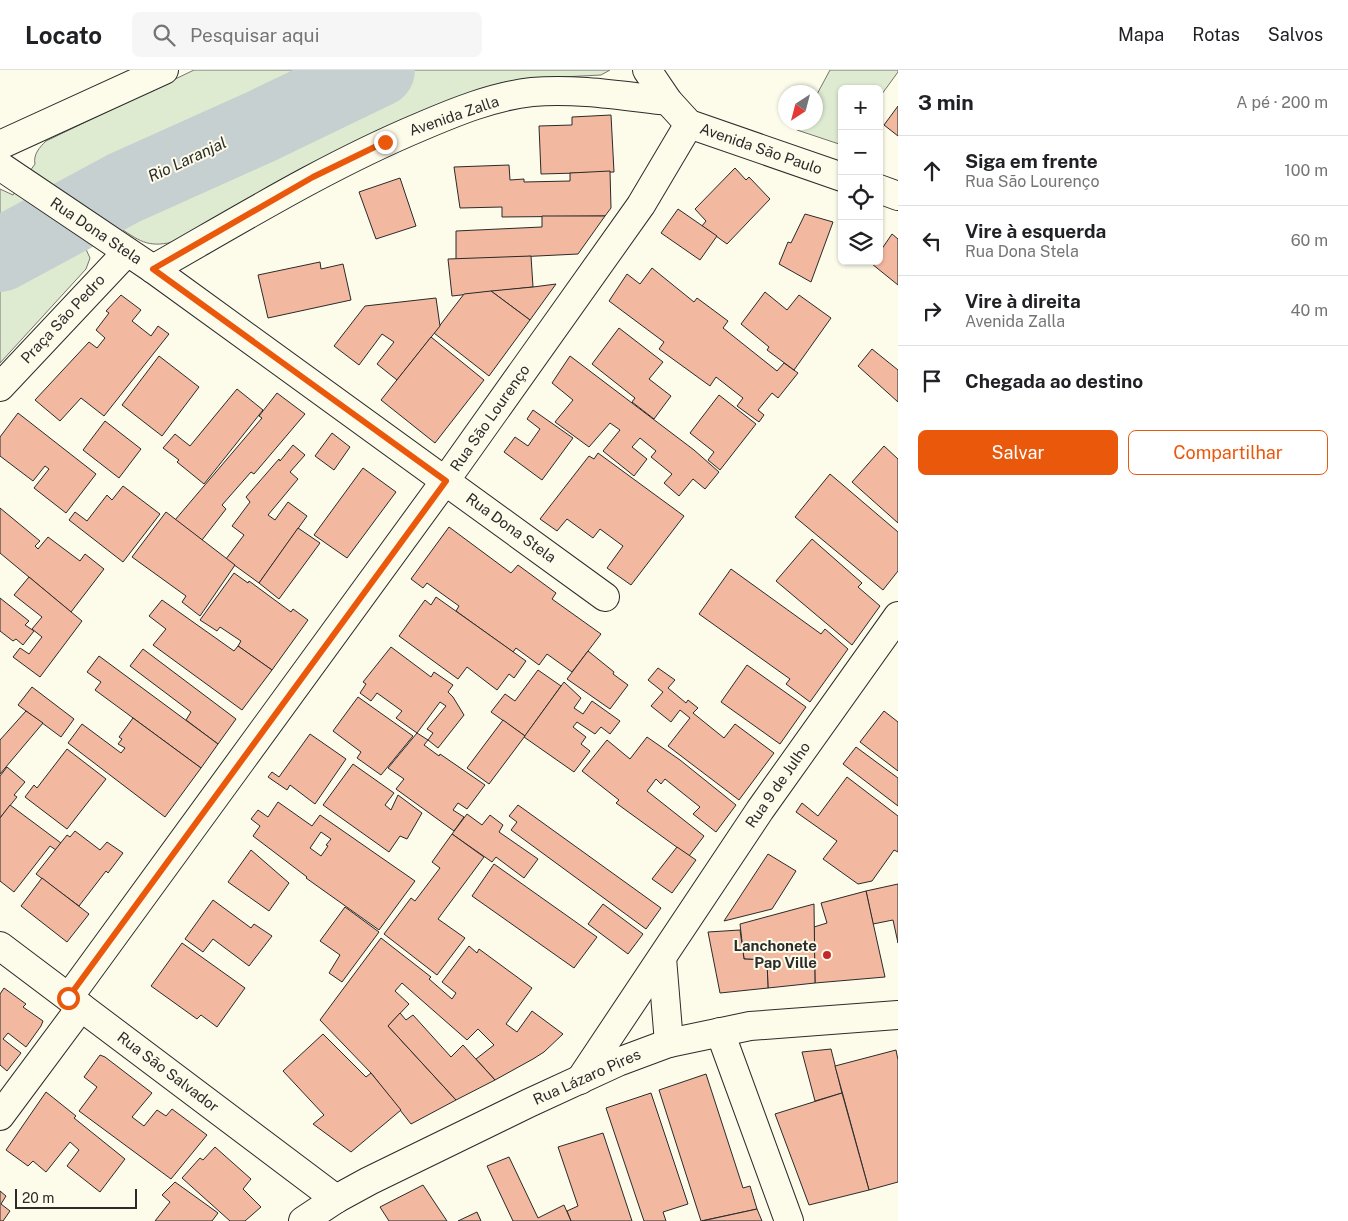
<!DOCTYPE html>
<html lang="pt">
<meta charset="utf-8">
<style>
:root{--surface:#fff;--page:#f6f6f6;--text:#202124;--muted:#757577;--line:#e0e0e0;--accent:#ea580c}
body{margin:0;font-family:"Public Sans",sans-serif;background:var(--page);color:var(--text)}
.controls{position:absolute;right:15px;top:15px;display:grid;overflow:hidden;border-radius:8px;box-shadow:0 1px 4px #0004}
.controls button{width:45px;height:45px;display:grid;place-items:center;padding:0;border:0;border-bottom:1px solid var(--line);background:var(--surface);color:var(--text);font:25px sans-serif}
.compass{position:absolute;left:778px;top:15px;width:45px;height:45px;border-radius:50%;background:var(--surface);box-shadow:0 1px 4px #0004;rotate:216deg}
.scale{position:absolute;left:15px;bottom:12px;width:122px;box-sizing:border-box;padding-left:5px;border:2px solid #2b2b2b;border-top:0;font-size:14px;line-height:18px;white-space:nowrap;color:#2b2b2b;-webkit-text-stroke:4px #fdfbea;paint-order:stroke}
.stop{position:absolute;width:15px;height:15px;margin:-11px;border:4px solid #ea580c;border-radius:50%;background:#fff}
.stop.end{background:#ea580c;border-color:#fff;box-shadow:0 1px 5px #0008}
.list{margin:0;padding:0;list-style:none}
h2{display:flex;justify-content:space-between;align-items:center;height:65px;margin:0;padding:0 20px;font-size:21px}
h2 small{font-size:16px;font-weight:400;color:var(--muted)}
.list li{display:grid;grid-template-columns:32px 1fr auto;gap:15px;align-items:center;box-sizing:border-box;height:70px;padding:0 20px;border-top:1px solid var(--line)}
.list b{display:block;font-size:19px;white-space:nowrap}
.list p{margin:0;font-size:16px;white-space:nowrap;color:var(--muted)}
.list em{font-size:16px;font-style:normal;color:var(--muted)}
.actions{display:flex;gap:10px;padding:15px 20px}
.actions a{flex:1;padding:11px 0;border:1px solid var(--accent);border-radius:8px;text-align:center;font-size:18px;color:var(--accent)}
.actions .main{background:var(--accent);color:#fff}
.icon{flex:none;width:28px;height:28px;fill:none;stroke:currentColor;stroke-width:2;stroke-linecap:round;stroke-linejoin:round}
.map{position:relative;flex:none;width:898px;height:1151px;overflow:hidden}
header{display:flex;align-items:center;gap:30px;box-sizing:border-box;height:70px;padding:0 25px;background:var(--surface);border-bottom:1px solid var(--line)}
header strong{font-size:24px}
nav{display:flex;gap:28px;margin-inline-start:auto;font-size:18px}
.search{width:350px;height:45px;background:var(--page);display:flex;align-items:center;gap:12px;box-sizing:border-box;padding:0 18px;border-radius:8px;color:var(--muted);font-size:19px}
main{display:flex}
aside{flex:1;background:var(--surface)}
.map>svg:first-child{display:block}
.green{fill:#deebd1;stroke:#74746e}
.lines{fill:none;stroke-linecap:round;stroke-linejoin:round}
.river{stroke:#c7d0d0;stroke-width:74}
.building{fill:#f2b8a0;stroke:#2b2b2b;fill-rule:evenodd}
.street-casing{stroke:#2b2b2b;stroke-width:30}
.secondary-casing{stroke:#2b2b2b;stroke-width:30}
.street{stroke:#fdfbea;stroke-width:28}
.secondary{stroke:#fdfbea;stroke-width:28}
.route{stroke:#ea580c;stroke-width:6}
.poi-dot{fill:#c62828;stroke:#fdfbea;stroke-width:2}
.labels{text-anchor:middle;stroke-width:4;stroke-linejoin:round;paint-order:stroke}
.street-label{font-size:15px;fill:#2b2b2b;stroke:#fdfbea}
.poi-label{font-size:15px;font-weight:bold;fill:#2b2b2b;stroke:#fdfbea;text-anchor:end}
.water-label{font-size:16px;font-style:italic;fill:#2b2b2b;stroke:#fdfbea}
</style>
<header>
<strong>Locato</strong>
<div class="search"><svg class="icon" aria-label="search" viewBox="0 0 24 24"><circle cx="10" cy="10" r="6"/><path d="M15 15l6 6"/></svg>Pesquisar aqui</div>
<nav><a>Mapa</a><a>Rotas</a><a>Salvos</a></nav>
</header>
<main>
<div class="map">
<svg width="898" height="1151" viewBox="0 0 898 1151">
<rect width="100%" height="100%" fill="#fdfbea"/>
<g class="green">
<path d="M194,0H610L601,5L523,9L501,13L458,29L177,171C150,178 142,173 120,158L85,177L90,188L86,199L0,293V119L13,125L35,94C33,84 40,77 46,71Z"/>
<polygon points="830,0 898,0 898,2 879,28 879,19 842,19 842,75 797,60 801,53 816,52 816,26"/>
</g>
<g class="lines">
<polyline class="river" points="0,185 124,118 262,56 378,0"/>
</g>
<g class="building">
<polygon points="898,36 898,66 884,55"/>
<polygon points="611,45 614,102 541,104 539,56 572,55 572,47"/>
<polygon points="509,95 510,110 524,109 524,112 570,111 570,103 610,101 611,138 605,146 502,147 502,137 460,138 454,97"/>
<polygon points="735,98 746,110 749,107 770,129 727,174 702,156 706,151 695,139"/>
<polygon points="400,108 416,156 376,169 359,122"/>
<polygon points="678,139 717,166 700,190 661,163"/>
<polygon points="805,144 833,152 811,212 779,194 788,172 791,173"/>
<polygon points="542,146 605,146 578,184 456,190 456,161 542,157"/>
<polygon points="892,164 898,169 898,215 872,194 874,191 879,191 879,183"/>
<polygon points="531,186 533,217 452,226 448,189"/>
<polygon points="320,192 321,199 343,194 351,230 268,248 258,205"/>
<polygon points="652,198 694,232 697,228 728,251 723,258 777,301 784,293 798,303 778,328 772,323 758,340 764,345 759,352 737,336 743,328 716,307 710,316 659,279 664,272 609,231 627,204 640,214"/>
<polygon points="556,214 530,250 491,221 533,217"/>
<polygon points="491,221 530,250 489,306 434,263 464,224"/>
<polygon points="765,222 787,240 799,225 831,248 794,300 767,280 769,277 741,254"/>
<polygon points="121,225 141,240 132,251 151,266 158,256 169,264 104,346 81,328 60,351 35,330 89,272 97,278 105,268 96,260 109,243 106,241"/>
<polygon points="436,228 440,256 397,310 377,294 394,272 382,264 359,295 334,276 365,236"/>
<polygon points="619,258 663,292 649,309 671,326 654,349 632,332 635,328 592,294"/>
<polygon points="431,267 484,310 435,373 381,330"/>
<polygon points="872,279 898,300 898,332 858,296"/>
<polygon points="159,286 199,317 162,366 122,335"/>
<polygon points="570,286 694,380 719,402 705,419 693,409 679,426 664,413 672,404 651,387 656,381 640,368 632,377 647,389 634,406 603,381 620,360 610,353 589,377 555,352 573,330 552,313"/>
<polygon points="237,319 263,340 204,414 177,392 179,390 163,378 175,364 190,376"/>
<polygon points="277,323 305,344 254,404 251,402 222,435 226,439 202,470 175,450 262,348 259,346"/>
<polygon points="719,325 756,354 720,400 708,390 714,382 690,363"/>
<polygon points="533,340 573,368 542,410 504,382 515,367 528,376 540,359 527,349"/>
<polygon points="18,343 96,404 66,443 34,418 49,399 45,396 33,411 0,386 0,367"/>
<polygon points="105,351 141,379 119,408 83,380"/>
<polygon points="332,363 350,377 334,400 315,386"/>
<polygon points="293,375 305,385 290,402 298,409 268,445 275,450 288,432 307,446 259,513 226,489 244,465 232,456 250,432 246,427 279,389 280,391"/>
<polygon points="884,376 898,389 898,453 852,412"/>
<polygon points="598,383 684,446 631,515 607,498 623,476 600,459 593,468 567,449 557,461 540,449 589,386 594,389"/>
<polygon points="363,398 396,422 347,488 314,465"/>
<polygon points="830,404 898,462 898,501 883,520 795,447"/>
<polygon points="123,416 160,444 123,492 69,450 75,442 87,451 107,425 112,430"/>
<polygon points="0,438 40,471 35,476 38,479 48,467 80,491 85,484 104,499 71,542 0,483"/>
<polygon points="166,442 235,495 200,546 182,532 186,526 132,487"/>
<polygon points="449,457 511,503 518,495 556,523 552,529 601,564 572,602 547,584 539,595 516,578 513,582 456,541 459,536 427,513 423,518 411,509"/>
<polygon points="298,458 320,473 279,529 259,513"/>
<polygon points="812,469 862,513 858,517 880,536 852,575 776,511"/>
<polygon points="731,499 821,564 825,559 848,579 810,632 786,614 790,609 699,544"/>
<polygon points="234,503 248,513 249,511 291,542 293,539 308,550 272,600 238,576 241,571 220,557 217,561 200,550"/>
<polygon points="29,507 82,551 40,607 13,587 20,578 29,584 42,567 32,559 42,547 14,525"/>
<polygon points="436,527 526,591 514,608 509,604 497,620 467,597 458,609 399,566 425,530 431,535"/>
<polygon points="0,528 29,551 25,555 34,561 23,575 16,569 13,571 0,561"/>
<polygon points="162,530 234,581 238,576 272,600 242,640 153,575 166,559 149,546"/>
<polygon points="391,577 431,607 434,602 453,615 448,622 453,627 464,645 438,678 428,670 433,663 427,659 446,636 440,632 417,663 396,648 402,641 377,623 371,631 360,623 366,614 363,612"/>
<polygon points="143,579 236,649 218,674 186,650 191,642 130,596"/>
<polygon points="588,581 614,602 613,604 628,615 610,639 567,609"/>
<polygon points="99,586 218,674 201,698 95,620 101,612 87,602"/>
<polygon points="747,595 806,637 780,674 721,632"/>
<polygon points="658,598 675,610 668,618 686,633 688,630 698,638 693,643 724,668 735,654 774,683 739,730 668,676 690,648 680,640 671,652 651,636 663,622 648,610"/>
<polygon points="538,600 561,616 525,666 491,642 505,624 515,631"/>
<polygon points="564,612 581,628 574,638 583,644 592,631 620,651 610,664 601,657 595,664 577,652 573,657 586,667 581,674 590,681 574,702 524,667"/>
<polygon points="32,617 74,649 61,667 18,635"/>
<polygon points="358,627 413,666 381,705 357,688 361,682 333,661"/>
<polygon points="26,641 43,653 0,704 0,670"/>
<polygon points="884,641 898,652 898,701 860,672"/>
<polygon points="133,648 201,698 165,747 68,673 82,654 121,683 125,678 118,674 122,669 119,667"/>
<polygon points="503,650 525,666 489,714 467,698"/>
<polygon points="417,663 428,670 424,675 439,686 440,684 485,715 467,739 458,733 453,740 464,747 454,761 396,719 404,709 388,698"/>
<polygon points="310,664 346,689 315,734 290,715 287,720 268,707 272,702 279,707"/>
<polygon points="647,667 680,690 736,735 716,762 693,744 700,737 665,709 661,714 656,709 647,721 704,766 689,786 616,733 619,730 582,701 607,670 630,689"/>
<polygon points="856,677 898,708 898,736 843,694"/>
<polygon points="67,679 106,709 67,759 25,727 34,715 37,718"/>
<polygon points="353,694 394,723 385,735 391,740 398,725 422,743 407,769 400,766 389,782 323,735"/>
<polygon points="7,697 25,712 14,725 17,727 0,748 0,706"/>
<polygon points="847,707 898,746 898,782 894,780 872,811 858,814 823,789 837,771 796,742 802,733 818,746"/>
<path d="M278,732L312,756L320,745L415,811L379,860L306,808L307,807L253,766L260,756L251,749L258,740L268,747ZM321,762L331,769L326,775L328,776L321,786L310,778Z"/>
<polygon points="10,735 61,773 56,780 50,776 14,822 0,811 0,748"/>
<polygon points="518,735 661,838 646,859 511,760 517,752 509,746"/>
<polygon points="467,744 482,755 490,745 503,755 499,762 538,789 524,808 496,787 492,792 452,764"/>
<polygon points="75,761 100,780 107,772 123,783 108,803 106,801 79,836 36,804 67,765 70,767"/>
<polygon points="452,764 484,787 438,849 465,868 437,905 384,864 411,828 415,831 440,798 432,792"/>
<polygon points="677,777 696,790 672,823 652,809"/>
<polygon points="251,780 289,813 269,841 228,812"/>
<polygon points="768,784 796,801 772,839 724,851"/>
<polygon points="494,794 597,867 574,898 472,826"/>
<polygon points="42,808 89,844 67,872 21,836"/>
<polygon points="898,814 898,873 893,850 873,854 866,821"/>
<polygon points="866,821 885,907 815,913 814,857 827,853 821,833"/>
<polygon points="213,830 251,858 254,854 272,866 249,896 213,869 203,882 185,869"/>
<polygon points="603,834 643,864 628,884 588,854"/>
<polygon points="814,834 815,913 768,918 767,890 744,889 740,854"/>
<polygon points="345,837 379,862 342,912 329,903 340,885 320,871"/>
<polygon points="740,860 744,889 767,890 768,918 720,923 708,862"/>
<polygon points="381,868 431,907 429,909 452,929 456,923 442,912 469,876 477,883 479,879 532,918 506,954 517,962 532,941 563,964 544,982 533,989 495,1010 476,989 494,975 478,959 467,970 402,913 395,921 409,934 388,956 456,1030 411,1054 371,1003 320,950"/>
<polygon points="182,873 245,918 217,957 201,945 197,949 151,916"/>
<polygon points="4,918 26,934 23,937 43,951 41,956 26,977 8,963 3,969 21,983 7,1001 0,995 0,924"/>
<polygon points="400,943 406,950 413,945 451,987 463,975 495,1010 456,1030 388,956"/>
<polygon points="323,964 366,1007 371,1003 401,1040 351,1082 313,1054 324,1045 283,1001"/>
<polygon points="831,979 842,1023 815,1031 802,982"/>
<polygon points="896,980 898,990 898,1112 869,1120 835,996"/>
<polygon points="100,985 105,987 152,1023 132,1047 144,1056 157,1040 166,1046 172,1039 207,1065 171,1109 79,1041 97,1017 84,1007"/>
<polygon points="706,1004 743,1118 750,1116 757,1139 701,1151 659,1020"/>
<polygon points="46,1022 76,1046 74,1048 125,1089 100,1122 67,1096 79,1080 70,1072 46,1102 33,1091 28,1096 6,1080"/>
<polygon points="651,1023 688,1134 663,1142 666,1151 644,1151 606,1038"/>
<polygon points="842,1023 869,1120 809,1135 775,1044"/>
<polygon points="603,1063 632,1151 571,1151 567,1141 578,1136 558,1077"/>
<polygon points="215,1077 251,1109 243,1119 261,1137 245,1151 230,1151 182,1108 200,1088 203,1090"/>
<polygon points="509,1087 538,1148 564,1135 571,1151 513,1151 487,1096"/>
<polygon points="175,1112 218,1143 212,1151 155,1151 170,1132 162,1125"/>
<polygon points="423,1115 447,1151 389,1151 380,1137"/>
<polygon points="0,1121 6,1126 1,1134 10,1141 3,1151 0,1151"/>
<polygon points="757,1139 762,1151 702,1151"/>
<polygon points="477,1142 481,1151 458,1151"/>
</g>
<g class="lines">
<defs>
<g id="street">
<polyline points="647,0 668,31 689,54 842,107"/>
<polyline points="0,75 164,0"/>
<polyline points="0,96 153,199 605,527"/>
<polyline points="879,119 898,126"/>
<path d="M153,199C241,149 327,96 420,57C455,42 494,26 532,22C577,18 623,26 668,31"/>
<polyline points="0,317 127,182"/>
<polyline points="662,888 669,973"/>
<polyline points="69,927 445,411 641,135 689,54"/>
<polyline points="720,962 789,1151"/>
<polyline points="580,1010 760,740 898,546"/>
<polyline points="0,1046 81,937"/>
<polyline points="303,1151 336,1129 369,1111 529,1033 618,992 669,973 750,956 898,945"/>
</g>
<polyline id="secondary" points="0,876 336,1129"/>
</defs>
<use href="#street" class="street-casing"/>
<use href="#secondary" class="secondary-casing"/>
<use href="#street" class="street"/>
<use href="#secondary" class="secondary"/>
</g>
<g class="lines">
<polyline class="route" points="68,928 446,411 153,199 313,107 385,72"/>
</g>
<circle class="poi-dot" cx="827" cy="885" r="5"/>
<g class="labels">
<g class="street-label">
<text transform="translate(454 46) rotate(-19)" y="5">Avenida Zalla</text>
<text transform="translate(761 79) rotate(19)" y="5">Avenida São Paulo</text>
<text transform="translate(96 161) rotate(34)" y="5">Rua Dona Stela</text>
<text transform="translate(63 249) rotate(-47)" y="5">Praça São Pedro</text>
<text transform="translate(490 348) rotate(-55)" y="5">Rua São Lourenço</text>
<text transform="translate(511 458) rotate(36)" y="5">Rua Dona Stela</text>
<text transform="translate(778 715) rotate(-55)" y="5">Rua 9 de Julho</text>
<text transform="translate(168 1002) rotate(37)" y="5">Rua São Salvador</text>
<text transform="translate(587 1007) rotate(-24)" y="5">Rua Lázaro Pires</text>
</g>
<g class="poi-label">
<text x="817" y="881">Lanchonete<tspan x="817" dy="17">Pap Ville</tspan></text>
</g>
<g class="water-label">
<text transform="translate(187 89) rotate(-25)" y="6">Rio Laranjal</text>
</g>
</g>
</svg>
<div class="controls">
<button>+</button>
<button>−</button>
<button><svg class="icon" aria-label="locate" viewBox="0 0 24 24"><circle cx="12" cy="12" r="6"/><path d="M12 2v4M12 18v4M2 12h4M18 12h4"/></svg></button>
<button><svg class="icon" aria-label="layers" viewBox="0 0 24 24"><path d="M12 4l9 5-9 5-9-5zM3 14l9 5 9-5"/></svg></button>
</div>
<svg class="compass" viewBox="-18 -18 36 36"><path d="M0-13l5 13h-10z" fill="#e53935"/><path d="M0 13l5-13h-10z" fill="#757577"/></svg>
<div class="scale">20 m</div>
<div class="stop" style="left:68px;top:928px"></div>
<div class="stop end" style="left:385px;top:72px"></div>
</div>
<aside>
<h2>3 min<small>A pé · 200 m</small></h2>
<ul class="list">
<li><svg class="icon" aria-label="ahead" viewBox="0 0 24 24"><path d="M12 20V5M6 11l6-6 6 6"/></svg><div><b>Siga em frente</b><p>Rua São Lourenço</p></div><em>100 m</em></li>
<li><svg class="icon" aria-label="left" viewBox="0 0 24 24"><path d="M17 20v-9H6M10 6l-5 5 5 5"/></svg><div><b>Vire à esquerda</b><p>Rua Dona Stela</p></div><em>60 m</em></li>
<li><svg class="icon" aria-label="right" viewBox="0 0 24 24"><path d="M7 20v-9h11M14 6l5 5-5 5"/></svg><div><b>Vire à direita</b><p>Avenida Zalla</p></div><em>40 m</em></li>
<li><svg class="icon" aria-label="arrive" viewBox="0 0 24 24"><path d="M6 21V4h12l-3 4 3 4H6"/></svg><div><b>Chegada ao destino</b></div></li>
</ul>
<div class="actions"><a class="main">Salvar</a><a>Compartilhar</a></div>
</aside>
</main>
